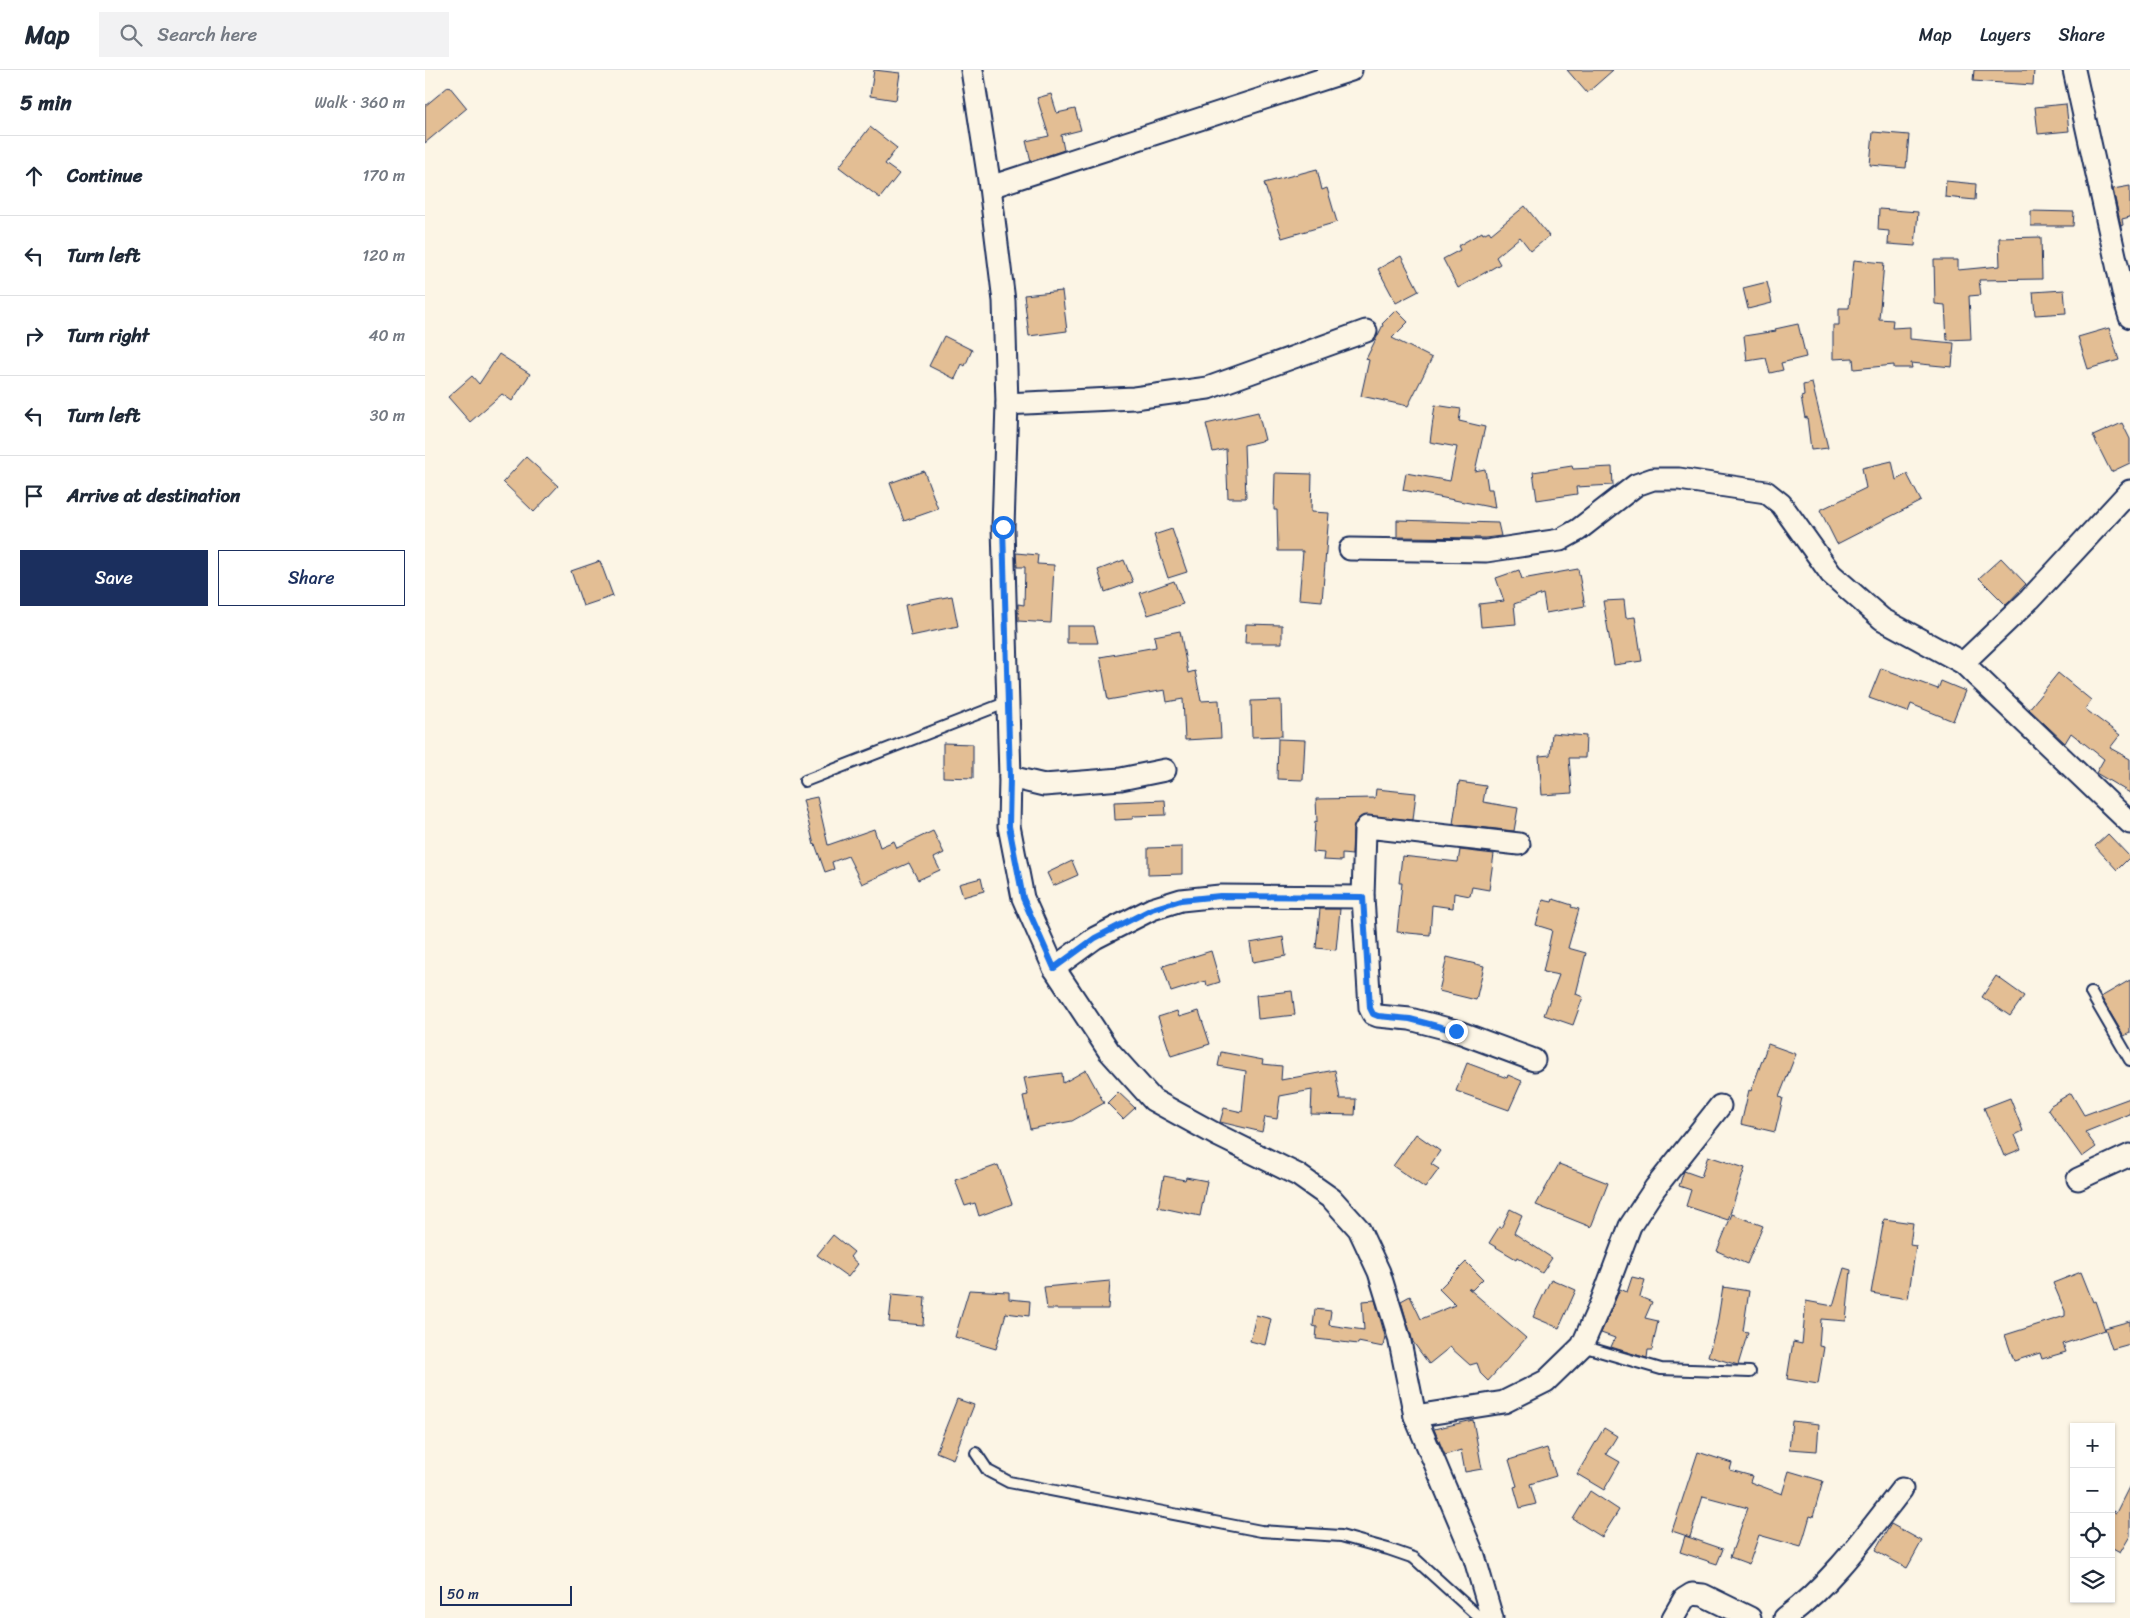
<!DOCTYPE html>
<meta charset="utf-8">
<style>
:root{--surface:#fff;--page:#f2f2f3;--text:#1f2937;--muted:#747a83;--line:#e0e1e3;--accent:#1b2f5e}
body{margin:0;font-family:Sriracha,sans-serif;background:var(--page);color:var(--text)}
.controls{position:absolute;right:15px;bottom:15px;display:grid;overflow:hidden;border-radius:0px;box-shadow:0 1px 4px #0004}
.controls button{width:45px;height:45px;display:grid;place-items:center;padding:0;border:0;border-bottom:1px solid var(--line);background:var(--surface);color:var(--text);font:25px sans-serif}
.scale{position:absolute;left:15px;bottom:12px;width:132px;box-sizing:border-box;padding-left:5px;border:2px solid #1b2f5e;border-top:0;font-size:14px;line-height:18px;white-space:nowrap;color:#1b2f5e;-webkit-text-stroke:4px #fcf5e5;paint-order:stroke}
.stop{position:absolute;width:15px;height:15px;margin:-11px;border:4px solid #1a73e8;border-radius:50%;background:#fff}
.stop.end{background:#1a73e8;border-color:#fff;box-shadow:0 1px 5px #0008}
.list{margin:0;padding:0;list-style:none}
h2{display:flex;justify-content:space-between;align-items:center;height:65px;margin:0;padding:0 20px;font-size:21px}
h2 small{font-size:16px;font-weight:400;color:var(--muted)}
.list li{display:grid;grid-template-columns:32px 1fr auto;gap:15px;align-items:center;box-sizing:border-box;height:80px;padding:0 20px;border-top:1px solid var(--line)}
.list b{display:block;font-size:19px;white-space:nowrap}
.list em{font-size:16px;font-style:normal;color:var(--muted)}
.actions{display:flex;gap:10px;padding:15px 20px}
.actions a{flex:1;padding:11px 0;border:1px solid var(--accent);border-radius:0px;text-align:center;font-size:18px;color:var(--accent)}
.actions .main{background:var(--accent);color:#fff}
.icon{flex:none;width:28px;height:28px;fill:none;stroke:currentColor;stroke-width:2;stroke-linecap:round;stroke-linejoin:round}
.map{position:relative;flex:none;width:1705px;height:1548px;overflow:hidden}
header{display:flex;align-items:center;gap:30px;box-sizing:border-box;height:70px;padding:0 25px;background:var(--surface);border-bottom:1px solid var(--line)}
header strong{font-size:24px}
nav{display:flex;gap:28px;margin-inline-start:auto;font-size:18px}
.search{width:350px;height:45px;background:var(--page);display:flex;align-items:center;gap:12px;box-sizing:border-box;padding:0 18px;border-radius:0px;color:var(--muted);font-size:19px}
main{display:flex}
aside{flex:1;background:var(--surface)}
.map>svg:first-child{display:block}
.building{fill:#e3be94;stroke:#1b2f5e}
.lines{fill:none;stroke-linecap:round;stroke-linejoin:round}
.service-casing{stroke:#1b2f5e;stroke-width:14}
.minor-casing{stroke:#1b2f5e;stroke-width:25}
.service{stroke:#fcf5e5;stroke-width:10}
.minor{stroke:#fcf5e5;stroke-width:21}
.route{stroke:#1a73e8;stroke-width:6}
</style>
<header>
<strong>Map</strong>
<div class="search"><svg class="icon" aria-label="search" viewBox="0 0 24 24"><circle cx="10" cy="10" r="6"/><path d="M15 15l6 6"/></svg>Search here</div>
<nav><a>Map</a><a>Layers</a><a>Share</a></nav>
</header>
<main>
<aside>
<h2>5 min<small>Walk · 360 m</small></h2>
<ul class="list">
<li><svg class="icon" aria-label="ahead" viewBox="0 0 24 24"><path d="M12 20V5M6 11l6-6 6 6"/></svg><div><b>Continue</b></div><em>170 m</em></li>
<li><svg class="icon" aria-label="left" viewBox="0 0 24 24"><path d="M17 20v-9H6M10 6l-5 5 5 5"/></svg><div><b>Turn left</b></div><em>120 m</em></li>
<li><svg class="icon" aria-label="right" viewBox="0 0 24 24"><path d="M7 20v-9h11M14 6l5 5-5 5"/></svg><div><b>Turn right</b></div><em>40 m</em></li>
<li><svg class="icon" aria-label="left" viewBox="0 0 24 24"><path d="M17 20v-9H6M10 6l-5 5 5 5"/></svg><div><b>Turn left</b></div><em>30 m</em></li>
<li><svg class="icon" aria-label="arrive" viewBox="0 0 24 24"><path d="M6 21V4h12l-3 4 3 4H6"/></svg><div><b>Arrive at destination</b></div></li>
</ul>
<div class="actions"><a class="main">Save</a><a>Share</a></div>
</aside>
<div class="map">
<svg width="1705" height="1548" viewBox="0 0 1705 1548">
<rect width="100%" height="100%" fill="#fcf5e5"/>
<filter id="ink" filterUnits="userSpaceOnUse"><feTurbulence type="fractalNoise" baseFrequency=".02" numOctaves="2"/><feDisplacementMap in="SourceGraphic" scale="10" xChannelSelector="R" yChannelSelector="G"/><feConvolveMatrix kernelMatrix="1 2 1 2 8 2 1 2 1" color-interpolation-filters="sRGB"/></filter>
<g filter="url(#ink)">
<g class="building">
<polygon points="449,0 475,3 471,30 445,26"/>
<polygon points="1142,0 1188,0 1162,23"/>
<polygon points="1549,0 1609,0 1608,15 1548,11"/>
<polygon points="24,16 42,38 0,73 0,36"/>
<polygon points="626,24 632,43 650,39 656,60 636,65 639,80 606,91 601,71 624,66 612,28"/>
<polygon points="1641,34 1644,61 1613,64 1610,37"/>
<polygon points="445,57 472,78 460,94 474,104 455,128 414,97"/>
<polygon points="1448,62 1484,65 1481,98 1445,95"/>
<polygon points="892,99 897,120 902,118 912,152 857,168 839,113"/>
<polygon points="1521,111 1551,114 1550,130 1520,127"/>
<polygon points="1705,116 1705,147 1697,149 1698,155 1696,156 1688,119"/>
<polygon points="1100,136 1124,166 1106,181 1095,167 1071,187 1075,194 1033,218 1018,189 1035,180 1033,176 1057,162 1058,164 1064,161 1066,164"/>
<polygon points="1454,139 1493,142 1490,176 1463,174 1464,161 1453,160"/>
<polygon points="1606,141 1649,142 1648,156 1606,156"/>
<polygon points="1616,167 1617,209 1554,210 1556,225 1544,226 1546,269 1522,270 1520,235 1510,234 1509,190 1533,190 1533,200 1575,196 1574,168"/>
<polygon points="976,186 994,221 971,233 953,199"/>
<polygon points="1429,190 1459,193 1454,249 1468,250 1467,258 1485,257 1485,269 1529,273 1527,297 1486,293 1487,298 1469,298 1469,295 1429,299 1428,288 1408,289 1408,255 1414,255 1414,238 1424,238"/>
<polygon points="1342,212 1347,233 1323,239 1318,218"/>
<polygon points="1639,220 1641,243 1610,245 1608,222"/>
<polygon points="637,221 642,261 604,266 599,225"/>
<polygon points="971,240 983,252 967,268 1007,288 983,336 936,326 944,290 941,289 958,255 957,254"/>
<polygon points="1373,254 1381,287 1356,293 1358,300 1345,303 1341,288 1322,291 1319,266 1351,261 1350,259"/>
<polygon points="1684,258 1694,290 1663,299 1653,267"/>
<polygon points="519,266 547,280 540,296 537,294 530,309 504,296"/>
<polygon points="74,284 105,304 87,331 77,324 45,352 23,327 47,306 54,314"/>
<polygon points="1387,313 1403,378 1386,380 1382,347 1380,348 1376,327 1379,326 1378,315"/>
<polygon points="1010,335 1036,339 1034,351 1060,357 1050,401 1060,399 1063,419 1067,419 1070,438 978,420 981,403 1025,411 1032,377 1005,372"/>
<polygon points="833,342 840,370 819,375 821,428 803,428 801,379 788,382 781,354"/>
<polygon points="1697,353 1705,369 1705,393 1686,402 1668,366"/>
<polygon points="101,387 133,416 109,442 78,412"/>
<polygon points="1467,391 1471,410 1482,404 1496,431 1412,474 1395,440 1441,418 1437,398"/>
<polygon points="1147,396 1148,399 1187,397 1188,415 1151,417 1152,424 1112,430 1108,402"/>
<polygon points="499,401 513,439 479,451 465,413"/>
<polygon points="850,403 887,404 886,442 904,443 897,531 874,529 878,481 853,481 852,440 849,440"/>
<polygon points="972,450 1073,453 1076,466 1060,468 972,467"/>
<polygon points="747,459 762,502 743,508 729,465"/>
<polygon points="591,483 613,485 612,494 629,495 626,553 593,551 593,534 599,535 600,497 592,497"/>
<polygon points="1576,488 1601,514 1581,535 1554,508"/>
<polygon points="699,490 708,512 680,522 673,500"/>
<polygon points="175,491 188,526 158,536 146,501"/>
<polygon points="1153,499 1160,536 1121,543 1118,524 1089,534 1091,554 1056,557 1054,534 1079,531 1071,508 1094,500 1097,509"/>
<polygon points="749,511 758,534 723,545 715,523"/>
<polygon points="527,526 533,556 486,566 480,535"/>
<polygon points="1199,530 1201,548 1210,547 1217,591 1189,595 1178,531"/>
<polygon points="821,554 857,555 857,573 820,573"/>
<polygon points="642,556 669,556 673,573 642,573"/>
<polygon points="755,561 763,603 770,601 776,631 794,630 796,668 760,670 758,629 742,632 740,620 683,630 675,587 731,577 729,566"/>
<polygon points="1456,598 1513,619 1516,611 1540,621 1528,651 1486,634 1483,642 1444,628"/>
<polygon points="1633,603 1666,630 1660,639 1695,665 1685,678 1705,689 1705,723 1671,703 1679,689 1646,663 1640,673 1604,639"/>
<polygon points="856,630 857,666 827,667 826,631"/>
<polygon points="1127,663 1161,666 1160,688 1144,688 1147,723 1117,725 1114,686 1125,685"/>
<polygon points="853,669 880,670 878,710 852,709"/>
<polygon points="518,673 548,674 548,708 518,707"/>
<polygon points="1034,712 1061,716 1058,732 1093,738 1089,761 1028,754"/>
<polygon points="951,719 991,723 988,750 937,746 932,750 928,759 927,785 917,784 917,791 898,790 899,783 888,782 890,751 892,752 891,729 950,728"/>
<polygon points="392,727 403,775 449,759 455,777 469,771 472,778 508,761 519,783 509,788 515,800 493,810 484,793 437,814 423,786 407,792 409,799 400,802 390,774 389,775 378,730"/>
<polygon points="740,730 741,745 708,746 708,749 690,750 689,732"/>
<polygon points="1683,764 1705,787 1692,800 1670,776"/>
<polygon points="757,777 757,804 723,805 723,778"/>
<polygon points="1035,780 1069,784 1064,820 1047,817 1045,826 1029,823 1028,838 1007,835 1005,865 972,862 977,813 974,813 977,786 1033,792"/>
<polygon points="647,791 653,805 628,816 622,803"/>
<polygon points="556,808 559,821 538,827 534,814"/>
<polygon points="1128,829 1147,835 1146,837 1154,839 1143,878 1161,883 1151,924 1158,927 1148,955 1119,945 1134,905 1118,902 1127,860 1111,855 1118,830 1127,832"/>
<polygon points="895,839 915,839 911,880 891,878"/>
<polygon points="858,867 861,886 828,892 825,873"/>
<polygon points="786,881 795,912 782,916 781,911 746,922 738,896"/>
<polygon points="1022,887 1059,896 1051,930 1014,921"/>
<polygon points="1571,906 1599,926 1585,946 1557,927"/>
<polygon points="1705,910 1705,963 1699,966 1676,927"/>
<polygon points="867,921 870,945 833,949 831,925"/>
<polygon points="752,941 754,947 774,941 785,974 746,986 733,947"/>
<polygon points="1343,974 1371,984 1354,1027 1358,1028 1350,1062 1316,1054 1324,1020 1326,1021"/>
<polygon points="796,982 838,990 837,994 857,996 856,1010 910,1000 915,1029 931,1029 930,1045 886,1044 887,1020 855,1026 852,1049 840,1047 837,1062 795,1052 799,1038 817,1042 821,1001 793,996"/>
<polygon points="1042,993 1082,1008 1083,1005 1097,1011 1084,1040 1031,1021"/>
<polygon points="661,1000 679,1033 647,1051 605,1059 598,1026 603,1025 599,1008 637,1003 638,1013"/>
<polygon points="693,1022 710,1038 698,1049 682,1033"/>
<polygon points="1646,1023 1659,1045 1705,1028 1705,1044 1660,1062 1671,1077 1657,1087 1623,1039 1626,1035"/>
<polygon points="1585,1028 1598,1061 1590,1065 1596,1079 1579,1086 1559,1038"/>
<polygon points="991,1064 1015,1081 1006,1094 1014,1099 1000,1118 968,1096"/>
<polygon points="1283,1086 1320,1098 1303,1150 1261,1136 1266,1120 1254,1116 1259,1101 1276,1107"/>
<polygon points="1134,1094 1183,1113 1166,1157 1111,1135"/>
<polygon points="573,1095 587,1134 554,1146 550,1133 540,1136 530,1110"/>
<polygon points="739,1106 760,1110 761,1107 782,1111 775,1146 733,1137"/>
<polygon points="1085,1139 1097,1145 1089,1163 1127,1188 1117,1203 1092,1187 1091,1189 1064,1173 1074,1157 1076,1158"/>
<polygon points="1307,1144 1338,1156 1322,1194 1292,1181"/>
<polygon points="1459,1149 1488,1153 1485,1175 1491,1176 1483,1229 1446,1223"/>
<polygon points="408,1165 429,1182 425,1187 433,1194 423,1207 392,1185"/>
<polygon points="1041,1192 1058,1209 1047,1220 1043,1218 1101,1268 1063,1311 1056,1304 1052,1293 1045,1295 1025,1277 1004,1294 988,1272 976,1231 985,1226 996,1249 1030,1235 1014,1219"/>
<polygon points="1419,1198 1426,1200 1421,1251 1396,1249 1394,1276 1399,1277 1393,1314 1362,1309 1368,1272 1377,1274 1381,1231 1408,1236"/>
<polygon points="1656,1202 1668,1232 1670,1231 1680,1260 1638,1274 1641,1282 1617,1289 1615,1283 1589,1291 1580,1265 1640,1246 1640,1241 1628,1213"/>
<polygon points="1207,1207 1220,1210 1215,1227 1227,1232 1220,1248 1233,1251 1227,1280 1223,1280 1222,1288 1186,1277 1190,1268 1176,1263 1195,1219 1202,1222"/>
<polygon points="1126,1209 1151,1220 1134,1258 1108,1247"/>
<polygon points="685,1211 683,1239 622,1239 619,1217"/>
<polygon points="1298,1217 1324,1221 1318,1261 1323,1262 1313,1295 1283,1286 1292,1255"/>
<polygon points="544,1220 584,1222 584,1229 605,1231 604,1246 581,1243 571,1279 530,1267"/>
<polygon points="467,1224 500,1227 498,1255 464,1252"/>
<polygon points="950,1230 960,1266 958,1277 933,1272 933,1274 891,1269 892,1257 888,1256 890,1239 906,1241 904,1255 939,1260 937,1231"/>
<polygon points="831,1245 846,1249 840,1275 825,1271"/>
<polygon points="1705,1251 1705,1274 1687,1279 1680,1258"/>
<polygon points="532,1329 549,1335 528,1389 511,1382"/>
<polygon points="1048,1350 1057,1399 1040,1402 1036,1380 1020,1385 1009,1359"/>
<polygon points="1367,1351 1394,1354 1392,1381 1364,1379"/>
<polygon points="1179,1358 1192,1366 1181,1384 1195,1392 1179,1420 1152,1404"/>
<polygon points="1122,1378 1131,1406 1105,1414 1111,1434 1095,1438 1089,1417 1092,1416 1084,1390"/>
<polygon points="1273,1382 1307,1393 1305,1400 1327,1406 1325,1412 1357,1424 1364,1401 1398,1411 1388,1447 1385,1446 1376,1477 1334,1465 1324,1494 1305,1487 1323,1438 1278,1426 1265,1467 1247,1461"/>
<polygon points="1705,1415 1705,1466 1695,1483 1686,1478 1686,1440 1691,1443"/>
<polygon points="1165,1421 1194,1440 1177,1467 1148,1449"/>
<polygon points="1466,1454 1497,1471 1482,1498 1450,1481"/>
<polygon points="1260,1466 1298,1479 1292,1494 1255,1482"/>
</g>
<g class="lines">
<defs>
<g id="service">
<polyline points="380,711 583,632"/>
<polyline points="1666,923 1705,990"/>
<polyline points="1157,1276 1236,1299 1325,1302"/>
<polyline points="551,1383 563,1401 584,1412 836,1461 916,1466 963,1479 989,1488 1055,1548"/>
</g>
<g id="minor">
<polyline points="547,0 565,117 579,231 582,334 578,457 585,707 584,756 598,828 629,898 684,981 728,1030 792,1065 873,1105 907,1129 934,1159 954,1202 974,1267 990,1346 1049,1486 1067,1548"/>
<polyline points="1649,0 1700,231 1705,247"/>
<polyline points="565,117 926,0"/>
<polyline points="582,334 709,328 783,318 941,261"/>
<polyline points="925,479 1061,481 1135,470 1153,460 1211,415 1228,409 1254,409 1341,422 1356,434 1406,504 1457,549 1538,593 1705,753"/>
<polyline points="1538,593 1605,529 1705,421"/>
<polyline points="585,707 619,715 696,709 740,700"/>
<polyline points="1094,774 942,757 940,760 938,827 945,938 948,944 953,946 985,949 1031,961 1109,990"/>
<polyline points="629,898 670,868 727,839 756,830 795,826 938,827"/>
<polyline points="1653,1109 1705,1085"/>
<polyline points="990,1346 1079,1332 1121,1311 1157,1276 1176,1233 1205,1156 1230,1118 1295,1036"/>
<polyline points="1248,1548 1259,1529 1267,1524 1278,1525 1325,1548"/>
<path d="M1360,1548C1407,1513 1441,1465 1477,1419"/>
</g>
</defs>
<use href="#service" class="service-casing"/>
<use href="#minor" class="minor-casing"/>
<use href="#service" class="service"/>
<use href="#minor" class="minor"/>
</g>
</g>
<g class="lines" filter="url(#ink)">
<polyline class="route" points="578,457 585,707 584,756 598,828 629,898 670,868 727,839 756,830 795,826 938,827 945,938 948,944 953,946 985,949 1031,961"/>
</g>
</svg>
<div class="controls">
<button>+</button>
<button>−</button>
<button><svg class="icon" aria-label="locate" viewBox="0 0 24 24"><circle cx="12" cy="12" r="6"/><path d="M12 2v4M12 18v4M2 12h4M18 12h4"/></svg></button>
<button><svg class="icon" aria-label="layers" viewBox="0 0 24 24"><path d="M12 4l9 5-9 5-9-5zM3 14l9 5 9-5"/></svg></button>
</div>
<div class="scale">50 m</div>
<div class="stop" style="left:578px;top:457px"></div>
<div class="stop end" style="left:1031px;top:961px"></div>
</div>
</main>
